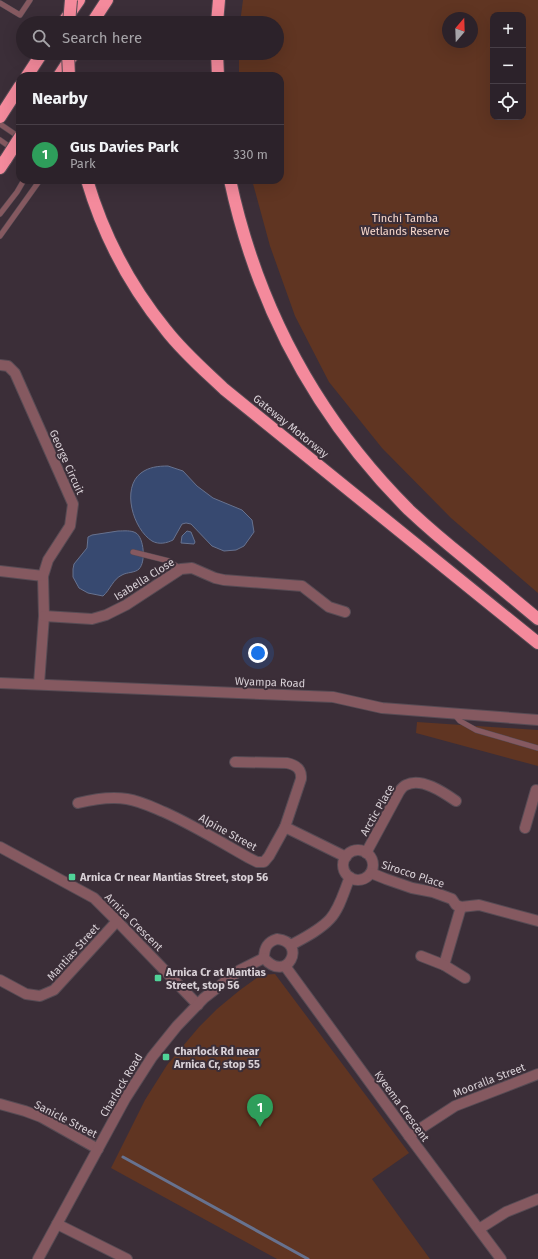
<!DOCTYPE html>
<meta charset="utf-8">
<style>
:root{--surface:#2c222a;--page:#342a32;--text:#f1f3f6;--muted:#a6a4a8;--line:#483f47;--accent:#bca0f2}
body{margin:0;font-family:"Fira Sans",sans-serif;background:var(--page);color:var(--text)}
.controls{position:absolute;right:12px;top:12px;display:grid;overflow:hidden;border-radius:8px;box-shadow:0 4px 16px #0002}
.controls button{width:36px;height:36px;display:grid;place-items:center;padding:0;border:0;border-bottom:1px solid var(--line);background:var(--surface);color:var(--text);font:20px sans-serif}
.compass{position:absolute;left:442px;top:12px;width:36px;height:36px;border-radius:50%;background:var(--surface);box-shadow:0 4px 16px #0002;rotate:19deg}
.you{position:absolute;left:258px;top:653px;width:14px;height:14px;margin:-10px;border:3px solid #fff;border-radius:50%;background:#1a73e8;box-shadow:0 0 0 6px #1a73e833}
.badge{display:grid;place-items:center;width:26px;height:26px;border-radius:50%;background:var(--accent);color:#fff;font-size:13px;font-weight:700}
.pin{position:absolute;translate:-50% -33px;filter:drop-shadow(0 1px 2px #0008)}
.pin::after{content:'';position:absolute;top:21px;width:14px;height:12px;background:inherit;clip-path:polygon(0 0,100% 0,50% 100%)}
.list{margin:0;padding:0;list-style:none}
h2{display:flex;justify-content:space-between;align-items:center;height:52px;margin:0;padding:0 16px;font-size:17px}
h2 small{font-size:13px;font-weight:400;color:var(--muted)}
.list li{display:grid;grid-template-columns:26px 1fr auto;gap:12px;align-items:center;box-sizing:border-box;height:60px;padding:0 16px;border-top:1px solid var(--line)}
.list b{display:block;font-size:15px;white-space:nowrap}
.list p{margin:0;font-size:13px;white-space:nowrap;color:var(--muted)}
.list em{font-size:13px;font-style:normal;color:var(--muted)}
.icon{flex:none;width:22px;height:22px;fill:none;stroke:currentColor;stroke-width:2;stroke-linecap:round;stroke-linejoin:round}
.map{position:relative;flex:none;width:538px;height:1259px;overflow:hidden}
.search{position:absolute;background:var(--surface);box-shadow:0 4px 16px #0002;left:16px;top:16px;width:268px;height:44px;display:flex;align-items:center;gap:10px;box-sizing:border-box;padding:0 14px;border-radius:22px;color:var(--muted);font-size:15px}
.panel{position:absolute;background:var(--surface);box-shadow:0 4px 16px #0002;left:16px;top:72px;width:268px;height:112px;border-radius:12px}
.map>svg:first-child{display:block}
.green{fill:#603522;fill-rule:evenodd}
.water{fill:#374970;stroke:#67728f}
.lines{fill:none;stroke-linecap:round;stroke-linejoin:round}
.stream{stroke:#67728f;stroke-width:3}
.service-casing{stroke:#574b54;stroke-width:6}
.minor-casing{stroke:#574b54;stroke-width:12}
.motorway-casing{stroke:#574b54;stroke-width:14}
.service{stroke:#855960;stroke-width:5}
.minor{stroke:#855960;stroke-width:10}
.motorway{stroke:#f48a9c;stroke-width:12}
.motorway-bridge-casing{stroke:#574b54;stroke-width:14;stroke-linecap:butt}
.motorway-bridge{stroke:#f48a9c;stroke-width:12}
.poi-dot{fill:#50d398;stroke:#3b2e38;stroke-width:1.5}
.labels{text-anchor:middle;stroke-width:4;stroke-linejoin:round;paint-order:stroke}
.park-label{font-size:11px;fill:#fadacd;stroke:#3b2e38}
.street-label{font-size:11px;fill:#d8d0d6;stroke:#3b2e38}
.poi-label{font-size:11px;font-weight:bold;fill:#d8d0d6;stroke:#3b2e38;text-anchor:start}
</style>
<div class="map">
<svg width="538" height="1259" viewBox="0 0 538 1259">
<rect width="100%" height="100%" fill="#3b2e38"/>
<g class="green">
<path d="M243,0H538V593L451,518L382,448L329,382L295,316L270,246L252,180H280V76H239V53H277V23H240ZM493,15H523V117H493ZM448,18H472V42H448Z"/>
<polygon points="417,722 538,730 538,766 416,733"/>
<polygon points="275,974 409,1153 372,1179 430,1259 277,1259 111,1168 145,1100 167,1065 199,1027 217,1009 240,990 261,975"/>
</g>
<g class="water">
<path d="M168,466L183,471L197,486L213,498L242,510L252,520L254,532L244,546L236,550L224,551L212,546L191,524L186,523L182,524L173,540C167,543 159,545 152,541C133,529 121,488 141,473C149,467 158,466 168,466Z"/>
<path d="M118,531C124,531 131,530 136,533C144,538 146,562 139,569C135,573 127,572 122,575C113,579 110,590 103,596L88,593L79,588L73,577V569L74,564L87,548L88,537L92,535Z"/>
<polygon points="187,531 191,532 195,542 194,544 181,543 182,536"/>
</g>
<g class="lines">
<polyline class="stream" points="123,1157 308,1259"/>
<defs>
<g id="service">
<polyline points="0,3 20,15 30,0"/>
<polyline points="0,124 19,137"/>
<polyline points="0,140 20,154"/>
<polyline points="0,214 17,192 24,180"/>
<polyline points="0,236 40,180"/>
<polyline points="133,552 169,561 181,569"/>
<polyline points="454,714 460,721 476,730 538,748"/>
</g>
<g id="minor">
<polyline points="0,365 8,366 15,373 73,504 70,526 48,560 43,576 44,616 39,684"/>
<polyline points="0,571 43,576"/>
<polyline points="44,616 92,619 106,615 126,605 181,569 192,568 215,578 224,580 302,586 329,607 345,612"/>
<polyline points="0,683 333,697 382,708 538,720"/>
<path d="M235,762L287,763C296,765 302,769 301,779L285,827"/>
<path d="M78,803C94,799 110,796 127,799C140,801 152,807 164,812C193,825 221,842 249,858L257,862H264L269,856L285,827L346,857"/>
<polyline points="525,828 536,790"/>
<polyline points="0,847 94,898 117,921 198,1005"/>
<circle cx="358" cy="865" r="15"/>
<path d="M366,853L399,792C401,789 403,786 406,785C421,777 443,792 456,801"/>
<polyline points="371,873 386,879 412,888 433,892 452,899 456,905 461,907 479,905 538,921"/>
<polyline points="461,907 444,965 465,978"/>
<path d="M277,939C308,942 287,985 264,958C264,948 267,942 277,939Z"/>
<path d="M291,945C304,938 320,930 330,919C340,908 344,891 350,877"/>
<polyline points="421,956 444,965"/>
<polyline points="285,966 409,1136 501,1259"/>
<polyline points="0,980 26,994 40,996 54,990 117,921"/>
<polyline points="0,1104 25,1111 41,1117 98,1149"/>
<polyline points="409,1136 455,1106 538,1074"/>
<polyline points="57,1224 127,1259"/>
<polyline points="479,1229 506,1212 538,1199"/>
<polyline points="38,1259 125,1099 152,1057 177,1026 204,998 240,970 264,958"/>
</g>
<g id="motorway">
<polyline points="63,23 79,0"/>
<polyline points="92,23 107,0"/>
<polyline points="217,23 219,0"/>
<polyline points="217,53 218,76"/>
<polyline points="27,76 42,53"/>
<polyline points="59,76 72,56"/>
<polyline points="0,117 20,86"/>
<polyline points="0,168 6,159"/>
<path d="M87,180C103,234 130,286 166,330C183,352 204,370 224,389L538,643"/>
<path d="M230,180C257,306 317,418 409,510C427,527 446,543 466,559C490,579 514,599 538,619"/>
</g>
</defs>
<use href="#service" class="service-casing"/>
<use href="#minor" class="minor-casing"/>
<use href="#motorway" class="motorway-casing"/>
<use href="#service" class="service"/>
<use href="#minor" class="minor"/>
<use href="#motorway" class="motorway"/>
<defs>
<g id="motorway-bridge">
<polyline points="69,23 71,0"/>
<polyline points="68,53 69,76"/>
<polyline points="6,159 20,137"/>
</g>
</defs>
<use href="#motorway-bridge" class="motorway-bridge-casing"/>
<use href="#motorway-bridge" class="motorway-bridge"/>
</g>
<g class="poi-dot">
<rect x="68" y="873" width="8" height="8" rx="2"/>
<rect x="154" y="974" width="8" height="8" rx="2"/>
<rect x="162" y="1053" width="8" height="8" rx="2"/>
</g>
<g class="labels">
<g class="park-label">
<text x="405" y="222">Tinchi Tamba<tspan x="405" dy="13">Wetlands Reserve</tspan></text>
</g>
<g class="street-label">
<text transform="translate(291 426) rotate(39)" y="4">Gateway Motorway</text>
<text transform="translate(67 462) rotate(66)" y="4">George Circuit</text>
<text transform="translate(144 579) rotate(-32)" y="4">Isabella Close</text>
<text transform="translate(270 682) rotate(2)" y="4">Wyampa Road</text>
<text transform="translate(377 810) rotate(-60)" y="4">Arctic Place</text>
<text transform="translate(228 832) rotate(29)" y="4">Alpine Street</text>
<text transform="translate(413 874) rotate(18)" y="4">Sirocco Place</text>
<text transform="translate(134 922) rotate(45)" y="4">Arnica Crescent</text>
<text transform="translate(73 952) rotate(-48)" y="4">Mantias Street</text>
<text transform="translate(489 1080) rotate(-21)" y="4">Mooralla Street</text>
<text transform="translate(121 1085) rotate(-59)" y="4">Charlock Road</text>
<text transform="translate(402 1106) rotate(54)" y="4">Kyeema Crescent</text>
<text transform="translate(66 1119) rotate(27)" y="4">Sanicle Street</text>
</g>
<g class="poi-label">
<text x="80" y="881">Arnica Cr near Mantias Street, stop 56</text>
<text x="166" y="976">Arnica Cr at Mantias<tspan x="166" dy="13">Street, stop 56</tspan></text>
<text x="174" y="1055">Charlock Rd near<tspan x="174" dy="13">Arnica Cr, stop 55</tspan></text>
</g>
</g>
</svg>
<div class="controls">
<button>+</button>
<button>−</button>
<button><svg class="icon" aria-label="locate" viewBox="0 0 24 24"><circle cx="12" cy="12" r="6"/><path d="M12 2v4M12 18v4M2 12h4M18 12h4"/></svg></button>
</div>
<svg class="compass" viewBox="-18 -18 36 36"><path d="M0-13l5 13h-10z" fill="#e53935"/><path d="M0 13l5-13h-10z" fill="#a6a4a8"/></svg>
<div class="you"></div>
<div class="pin badge" style="left:260px;top:1127px;background:#2e9e5b">1</div>
<div class="search"><svg class="icon" aria-label="search" viewBox="0 0 24 24"><circle cx="10" cy="10" r="6"/><path d="M15 15l6 6"/></svg>Search here</div>
<section class="panel">
<h2>Nearby<small></small></h2>
<ul class="list">
<li><span class="badge" style="background:#2e9e5b">1</span><div><b>Gus Davies Park</b><p>Park</p></div><em>330 m</em></li>
</ul>
</section>
</div>
